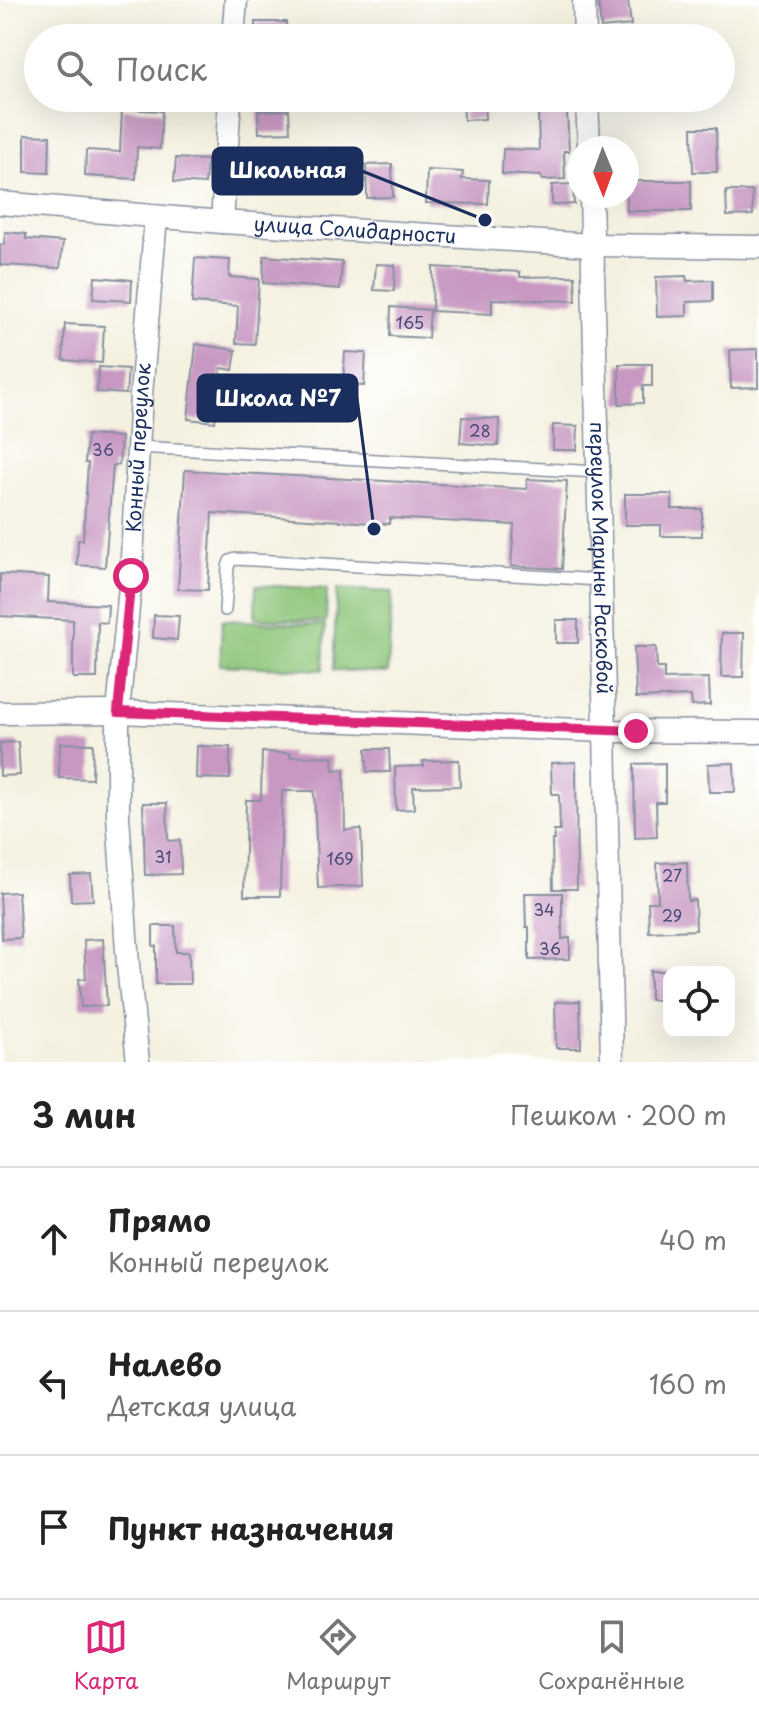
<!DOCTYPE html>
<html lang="ru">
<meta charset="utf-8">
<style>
:root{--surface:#fff;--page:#f2f2f2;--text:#222;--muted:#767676;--line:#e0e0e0;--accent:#db2777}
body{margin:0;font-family:"Playpen Sans",sans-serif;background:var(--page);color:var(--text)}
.controls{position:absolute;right:24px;bottom:24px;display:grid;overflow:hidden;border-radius:16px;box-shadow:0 8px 32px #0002}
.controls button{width:72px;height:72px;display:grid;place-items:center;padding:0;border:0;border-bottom:2px solid var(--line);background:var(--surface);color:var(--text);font:40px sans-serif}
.compass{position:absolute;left:567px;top:136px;width:72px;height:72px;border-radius:50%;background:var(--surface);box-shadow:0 8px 32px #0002;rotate:179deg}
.stop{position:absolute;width:24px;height:24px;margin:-18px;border:6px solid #db2777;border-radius:50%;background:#fff}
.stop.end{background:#db2777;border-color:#fff;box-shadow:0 2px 8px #0008}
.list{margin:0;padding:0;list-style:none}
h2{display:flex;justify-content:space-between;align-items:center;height:104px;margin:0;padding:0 32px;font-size:34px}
h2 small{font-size:26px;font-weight:400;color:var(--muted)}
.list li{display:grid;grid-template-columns:52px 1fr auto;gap:24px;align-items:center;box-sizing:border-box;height:144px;padding:0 32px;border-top:2px solid var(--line)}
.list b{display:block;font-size:30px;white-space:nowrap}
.list p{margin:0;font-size:26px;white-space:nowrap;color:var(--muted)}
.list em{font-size:26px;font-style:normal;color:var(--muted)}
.icon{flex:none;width:44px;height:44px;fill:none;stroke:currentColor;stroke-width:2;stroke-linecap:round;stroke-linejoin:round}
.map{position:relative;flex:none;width:759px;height:1062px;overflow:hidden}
.search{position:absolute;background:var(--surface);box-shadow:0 8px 32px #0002;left:24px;right:24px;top:24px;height:88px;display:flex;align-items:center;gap:20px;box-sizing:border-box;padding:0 28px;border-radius:44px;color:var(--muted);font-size:30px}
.sheet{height:536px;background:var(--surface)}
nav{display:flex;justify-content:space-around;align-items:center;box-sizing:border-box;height:112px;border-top:2px solid var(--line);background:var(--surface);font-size:22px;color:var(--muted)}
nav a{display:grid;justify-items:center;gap:4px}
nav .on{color:var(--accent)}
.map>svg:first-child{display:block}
.green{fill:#8dc578;stroke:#547a6b;stroke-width:2}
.building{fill:#c898c2}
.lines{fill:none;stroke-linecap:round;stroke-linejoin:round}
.service-casing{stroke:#88909f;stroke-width:14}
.minor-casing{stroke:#88909f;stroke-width:25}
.service{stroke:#fff;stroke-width:11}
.minor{stroke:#fff;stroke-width:22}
.route{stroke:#db2777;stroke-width:10}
.labels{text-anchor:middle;stroke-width:6;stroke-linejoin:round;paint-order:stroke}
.number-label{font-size:16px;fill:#464977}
.street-label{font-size:20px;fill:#1b2f5e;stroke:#fff}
.leader{fill:none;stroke:#1b2f5e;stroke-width:3}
.callout-dot{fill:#1b2f5e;stroke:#fff;stroke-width:3}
.callout{fill:#1b2f5e;stroke:#1b2f5e;stroke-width:3}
.callout-label{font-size:22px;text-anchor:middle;font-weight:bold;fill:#fff}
</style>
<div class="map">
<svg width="759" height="1062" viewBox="0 0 759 1062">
<rect width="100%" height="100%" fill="#fff"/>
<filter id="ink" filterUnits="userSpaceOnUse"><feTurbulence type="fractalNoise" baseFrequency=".0125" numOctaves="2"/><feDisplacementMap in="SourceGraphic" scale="16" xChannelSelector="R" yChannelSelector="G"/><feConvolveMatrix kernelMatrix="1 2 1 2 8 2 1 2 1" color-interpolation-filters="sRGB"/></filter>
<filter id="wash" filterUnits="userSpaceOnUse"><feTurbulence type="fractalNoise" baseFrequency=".006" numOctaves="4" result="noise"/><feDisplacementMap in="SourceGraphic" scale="32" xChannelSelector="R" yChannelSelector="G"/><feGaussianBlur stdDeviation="1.8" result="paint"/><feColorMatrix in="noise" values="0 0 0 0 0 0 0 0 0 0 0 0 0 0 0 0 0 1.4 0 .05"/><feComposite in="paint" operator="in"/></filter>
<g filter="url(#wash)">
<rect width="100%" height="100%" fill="#f4f1e0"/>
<g class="green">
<polygon points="256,585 327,589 326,622 255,618"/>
<polygon points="337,589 392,592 388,673 333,670"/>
<polygon points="222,620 325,625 323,670 220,665"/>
</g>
<g id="blocks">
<g class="building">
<polygon points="598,0 628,0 631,25 601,28"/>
<polygon points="255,22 286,22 287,38 255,38"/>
<polygon points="463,98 484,98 485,119 464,120"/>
<polygon points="122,109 162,111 160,149 137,147 136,179 85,176 86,150 120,152"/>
<polygon points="289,110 290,132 259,133 258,111"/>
<polygon points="567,112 569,151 564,151 565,179 542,180 541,176 502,174 503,149 539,150 538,113"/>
<polygon points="692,128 716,128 717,172 693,172"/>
<polygon points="25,135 50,136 49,173 25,172"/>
<polygon points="176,158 207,160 205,184 174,182"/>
<polygon points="392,164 393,197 367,198 366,165"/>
<polygon points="427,170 463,172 462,179 489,180 488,204 426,203"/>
<rect x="627" y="181" width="64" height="30"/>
<polygon points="573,184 574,204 552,205 552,185"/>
<polygon points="726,191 752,191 753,215 727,216"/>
<polygon points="5,232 26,234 26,239 63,242 60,268 0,265 0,245 4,245"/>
<polygon points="264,256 342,262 340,289 263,283"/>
<polygon points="195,258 230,260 229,277 259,279 255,344 236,343 238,306 192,303"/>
<polygon points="376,264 395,265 394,291 374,290"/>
<polygon points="433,267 520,272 520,277 575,276 576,301 492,299 492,314 432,311"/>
<polygon points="686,276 687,281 713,280 713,301 687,302 687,316 657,317 656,277"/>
<polygon points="95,277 132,280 131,301 93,299"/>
<polygon points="391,307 430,310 428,338 390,336"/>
<polygon points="65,324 104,326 102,363 63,360"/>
<polygon points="196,344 236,350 233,370 221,368 215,422 188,419"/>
<polygon points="758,349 758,387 731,388 730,350"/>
<polygon points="345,352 366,353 364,386 343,385"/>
<polygon points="619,364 652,364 652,386 643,386 643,403 619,404"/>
<polygon points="99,367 128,369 126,394 97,392"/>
<polygon points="462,417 499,419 498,446 460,443"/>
<polygon points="553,425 578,426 577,450 553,450"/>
<polygon points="87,435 121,437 119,465 113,465 105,567 77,565 78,540 83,540 88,463 85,463"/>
<polygon points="185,470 527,489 527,479 567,481 562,569 511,566 514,525 390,518 389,524 212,513 208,590 178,589"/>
<polygon points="625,494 672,494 672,509 702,509 702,536 661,536 661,525 625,525"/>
<polygon points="0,574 49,577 48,602 108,605 107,623 98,622 97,678 73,678 73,620 0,616"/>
<polygon points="154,615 179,616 177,640 153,638"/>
<rect x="556" y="620" width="22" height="23"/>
<polygon points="722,633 744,633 743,677 721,677"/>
<polygon points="634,647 656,647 657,668 664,668 664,679 709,678 710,705 692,706 691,696 636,698"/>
<polygon points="18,742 20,775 0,776 0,743"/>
<polygon points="60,743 93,744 92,779 59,778"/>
<polygon points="197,746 230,747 230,779 196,778"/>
<polygon points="366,749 389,749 390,772 367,772"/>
<polygon points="262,752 290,753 290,757 332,756 333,770 344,769 345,830 361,829 363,886 318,888 314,791 282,791 280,896 244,896 246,800 261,800"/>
<polygon points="459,760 460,786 413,787 414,809 396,810 395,767 424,766 423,761"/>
<polygon points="576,762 577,889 553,889 552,840 554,840 554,831 560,831 559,794 552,794 551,763"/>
<polygon points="665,763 665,802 656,802 657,837 635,838 634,764"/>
<polygon points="734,763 735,792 709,792 708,764"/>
<polygon points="143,803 167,803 168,841 180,840 181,874 145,875"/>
<polygon points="687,862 688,901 695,900 696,930 649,932 648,902 658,902 657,863"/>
<polygon points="91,874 93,900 71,901 70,875"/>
<polygon points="18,892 21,938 2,939 0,893"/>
<polygon points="525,893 562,893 562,939 570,938 570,959 529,960 529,927 526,927"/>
<polygon points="153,926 175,926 176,952 189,952 190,984 156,984 156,946 153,946"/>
<polygon points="103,939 107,1006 81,1007 79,979 86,979 84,940"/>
<rect x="650" y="971" width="19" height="29"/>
<polygon points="580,1001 581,1048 556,1048 555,1002"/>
</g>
</g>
</g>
<g filter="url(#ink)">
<use href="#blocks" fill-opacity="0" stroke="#88909f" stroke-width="2"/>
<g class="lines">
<defs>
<g id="service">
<polyline points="138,447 598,472"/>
<polyline points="225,610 228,567 230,561 236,559 601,580"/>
</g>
<g id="minor">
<polyline points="584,0 585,38"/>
<polyline points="233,38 236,0"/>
<polyline points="587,98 589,148"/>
<path id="s1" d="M591,196L605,731L612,1062"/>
<path id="s2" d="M0,203L222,222L592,245L759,247"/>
<polyline points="222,222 230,98"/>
<polyline points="0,713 118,712 605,731 759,732"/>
<path id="s3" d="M138,1062L128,965L118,816V712L131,576L141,395L156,217"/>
</g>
</defs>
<use href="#service" class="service-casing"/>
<use href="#minor" class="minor-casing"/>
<use href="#service" class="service"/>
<use href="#minor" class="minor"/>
</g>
</g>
<g class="lines" filter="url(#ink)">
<polyline class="route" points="131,576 118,712 636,731"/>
</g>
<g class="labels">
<g class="number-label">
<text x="410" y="329">165</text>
<text x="480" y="437">28</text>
<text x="103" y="456">36</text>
<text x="163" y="863">31</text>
<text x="340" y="865">169</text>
<text x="672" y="882">27</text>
<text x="544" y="916">34</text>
<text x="672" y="922">29</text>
<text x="550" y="955">36</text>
</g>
<g class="street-label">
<text dy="7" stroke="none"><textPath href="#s2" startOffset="356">улица Солидарности</textPath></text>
<text dy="7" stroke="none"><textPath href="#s3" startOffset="616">Конный переулок</textPath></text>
<text dy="7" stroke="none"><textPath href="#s1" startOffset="362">переулок Марины Расковой</textPath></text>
</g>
</g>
<path class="leader" d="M485 220L362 171M374 529L357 398"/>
<g class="callout-dot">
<circle cx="485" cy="220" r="8"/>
<circle cx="374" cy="529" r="8"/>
</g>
<g class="callout">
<rect x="213" y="148" width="149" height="46" rx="8"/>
<rect x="198" y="375" width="159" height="46" rx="8"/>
</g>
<g class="callout-label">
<text x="288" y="178">Школьная</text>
<text x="278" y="406">Школа №7</text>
</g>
</svg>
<div class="controls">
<button><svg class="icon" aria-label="locate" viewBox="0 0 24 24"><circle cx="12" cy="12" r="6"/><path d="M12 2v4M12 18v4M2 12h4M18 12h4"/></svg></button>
</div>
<svg class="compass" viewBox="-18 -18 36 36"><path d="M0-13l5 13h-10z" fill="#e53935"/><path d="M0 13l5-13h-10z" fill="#767676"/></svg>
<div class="stop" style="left:131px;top:576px"></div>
<div class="stop end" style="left:636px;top:731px"></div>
<div class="search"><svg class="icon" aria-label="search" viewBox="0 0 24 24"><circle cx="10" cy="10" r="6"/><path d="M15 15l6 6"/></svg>Поиск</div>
</div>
<section class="sheet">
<h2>3 мин<small>Пешком · 200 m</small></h2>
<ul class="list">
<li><svg class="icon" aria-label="ahead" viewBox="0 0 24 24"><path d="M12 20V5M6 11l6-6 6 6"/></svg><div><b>Прямо</b><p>Конный переулок</p></div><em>40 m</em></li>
<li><svg class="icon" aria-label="left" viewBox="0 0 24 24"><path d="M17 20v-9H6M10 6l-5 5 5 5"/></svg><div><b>Налево</b><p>Детская улица</p></div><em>160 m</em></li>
<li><svg class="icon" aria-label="arrive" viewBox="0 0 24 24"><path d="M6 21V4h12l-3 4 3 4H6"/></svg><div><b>Пункт назначения</b></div></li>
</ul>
</section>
<nav>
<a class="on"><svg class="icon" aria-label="map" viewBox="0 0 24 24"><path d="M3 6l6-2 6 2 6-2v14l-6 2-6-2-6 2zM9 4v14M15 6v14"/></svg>Карта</a>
<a><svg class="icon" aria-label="directions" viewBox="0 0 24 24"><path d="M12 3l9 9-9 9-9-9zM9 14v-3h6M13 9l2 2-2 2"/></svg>Маршрут</a>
<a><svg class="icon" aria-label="saved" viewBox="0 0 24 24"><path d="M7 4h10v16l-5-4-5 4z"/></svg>Сохранённые</a>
</nav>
